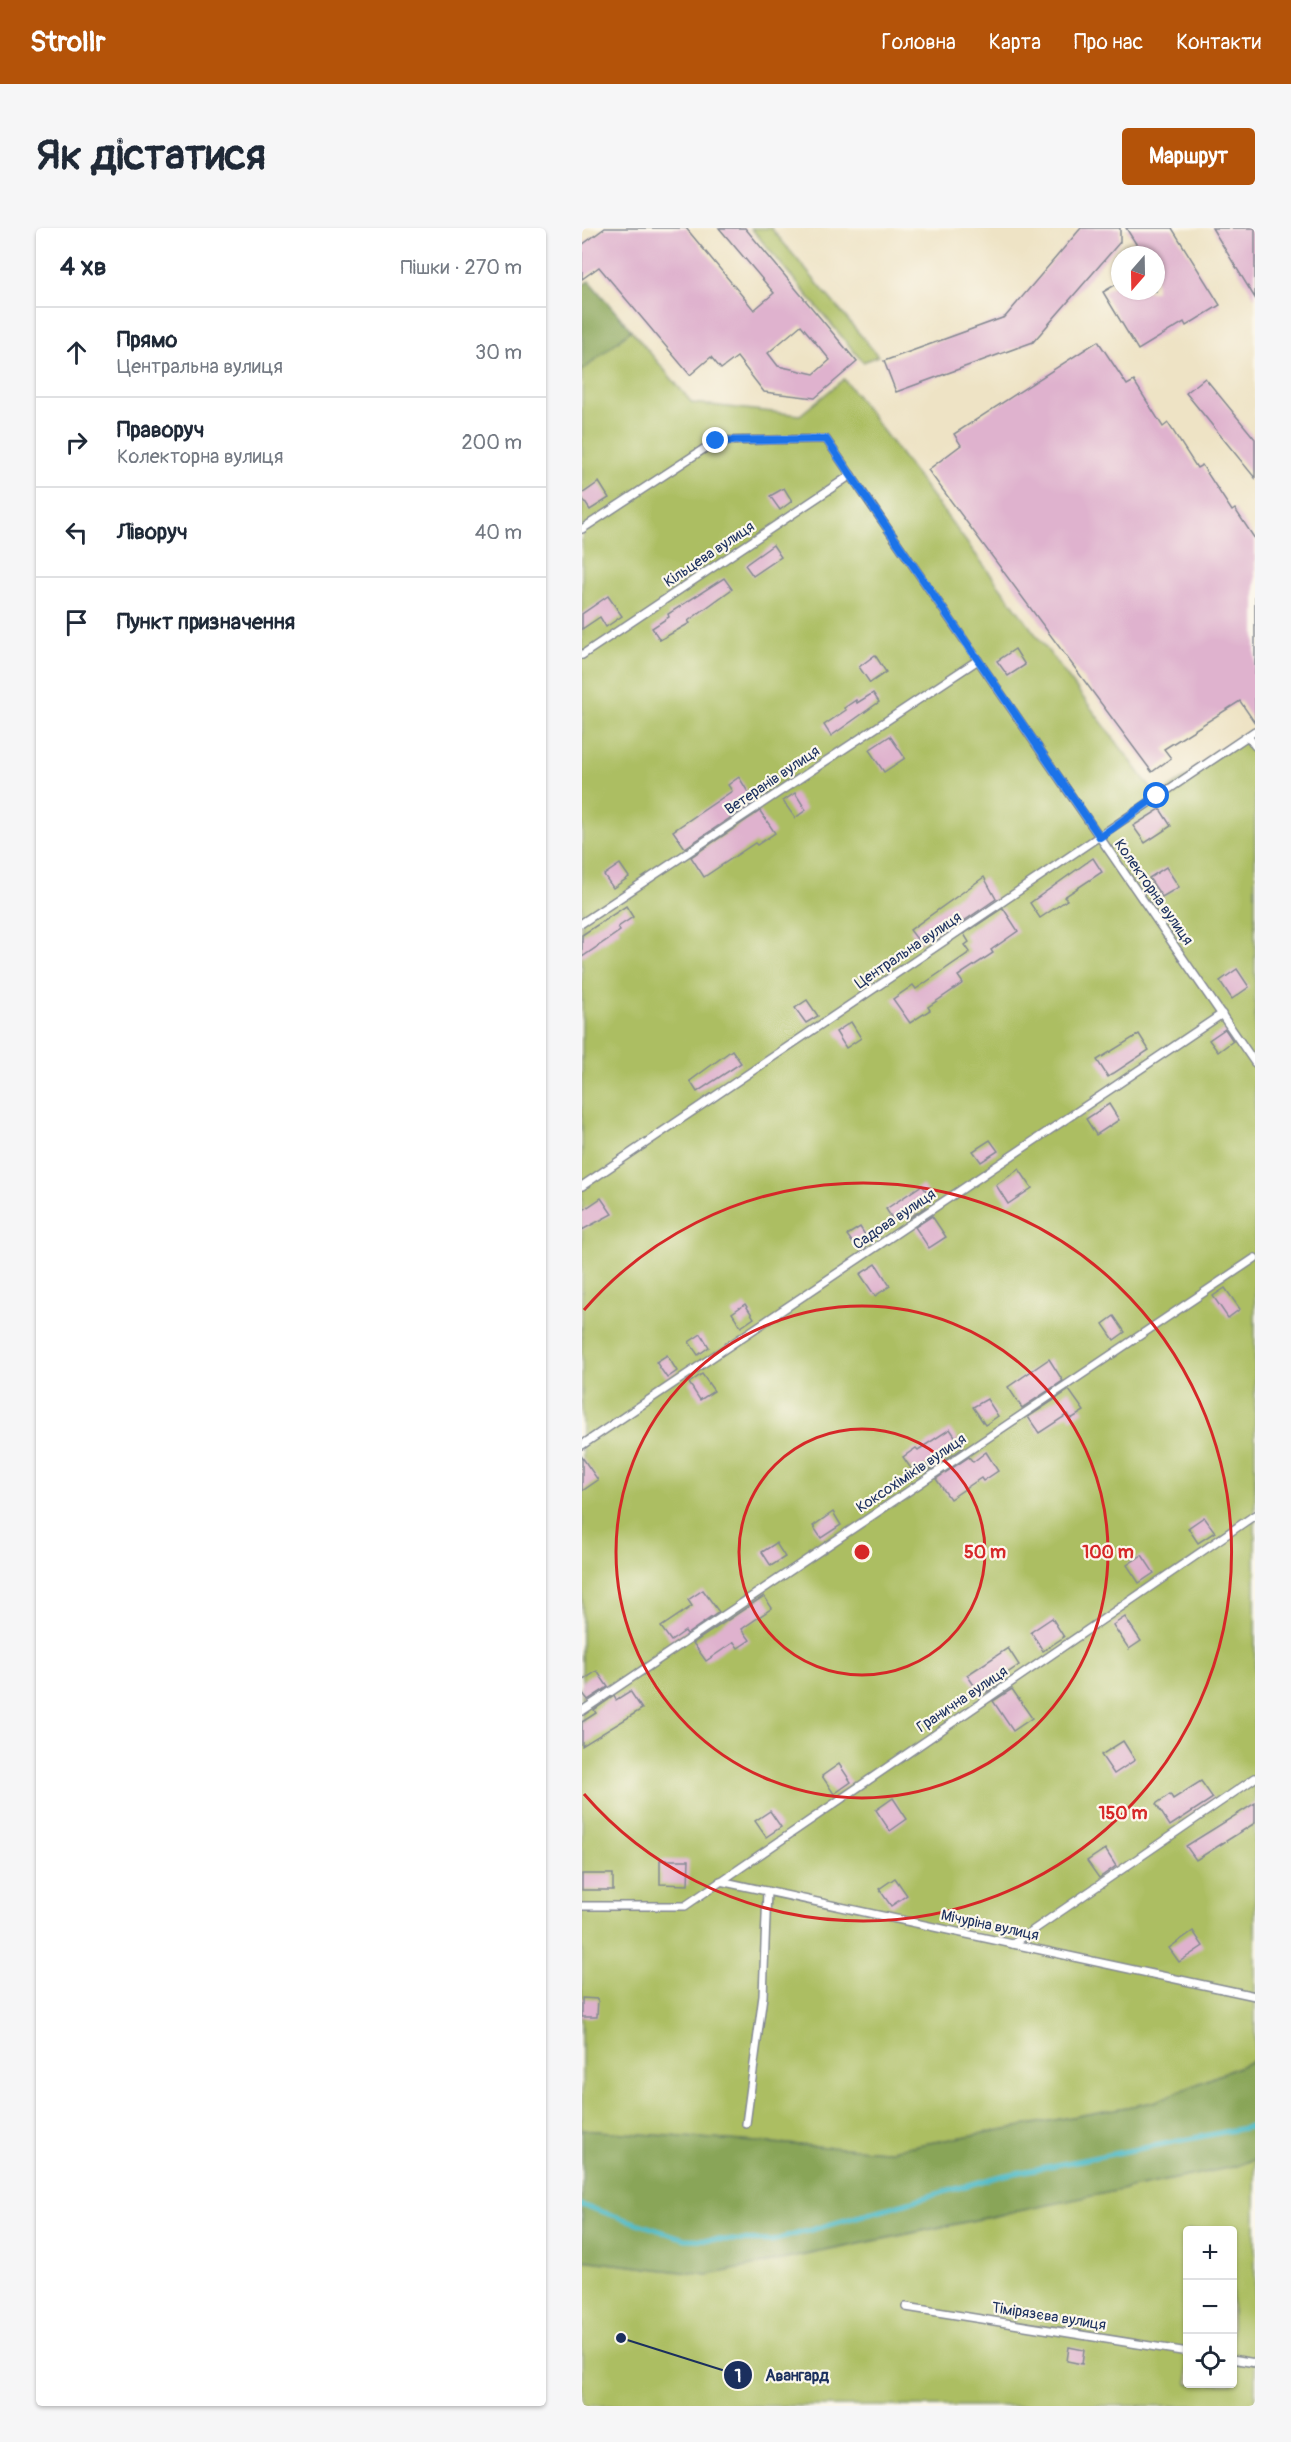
<!DOCTYPE html>
<html lang="uk">
<meta charset="utf-8">
<style>
:root{--surface:#fff;--page:#f6f6f7;--text:#1f2937;--muted:#747a83;--line:#e0e1e3;--accent:#b45309}
body{margin:0;font-family:Pangolin,sans-serif;background:var(--page);color:var(--text)}
.controls{position:absolute;right:18px;bottom:18px;display:grid;overflow:hidden;border-radius:6px;box-shadow:0 2px 4px #0004}
.controls button{width:54px;height:54px;display:grid;place-items:center;padding:0;border:0;border-bottom:2px solid var(--line);background:var(--surface);color:var(--text);font:30px sans-serif}
.compass{position:absolute;left:529px;top:18px;width:54px;height:54px;border-radius:50%;background:var(--surface);box-shadow:0 2px 4px #0004;rotate:200deg}
.stop{position:absolute;width:18px;height:18px;margin:-14px;border:4px solid #1a73e8;border-radius:50%;background:#fff}
.stop.end{background:#1a73e8;border-color:#fff;box-shadow:0 2px 6px #0008}
.list{margin:0;padding:0;list-style:none}
h2{display:flex;justify-content:space-between;align-items:center;height:78px;margin:0;padding:0 24px;font-size:26px}
h2 small{font-size:20px;font-weight:400;color:var(--muted)}
.list li{display:grid;grid-template-columns:39px 1fr auto;gap:18px;align-items:center;box-sizing:border-box;height:90px;padding:0 24px;border-top:2px solid var(--line)}
.list b{display:block;font-size:22px;white-space:nowrap}
.list p{margin:0;font-size:20px;white-space:nowrap;color:var(--muted)}
.list em{font-size:20px;font-style:normal;color:var(--muted)}
.icon{flex:none;width:33px;height:33px;fill:none;stroke:currentColor;stroke-width:2;stroke-linecap:round;stroke-linejoin:round}
.map{position:relative;flex:none;width:673px;height:2178px;overflow:hidden;border-radius:6px}
header{display:flex;align-items:center;gap:36px;box-sizing:border-box;height:84px;padding:0 30px;background:var(--accent);color:#fff}
header strong{font-size:28px}
nav{display:flex;gap:33px;margin-inline-start:auto;font-size:21px}
.intro{display:flex;align-items:center;justify-content:space-between;box-sizing:border-box;height:144px;padding:0 36px}
h1{margin:0;font-size:42px}
.button{padding:15px 27px;border-radius:6px;background:var(--accent);color:#fff;font-size:21px;font-weight:700}
main{display:flex;gap:36px;padding:0 36px}
aside{flex:1;background:var(--surface);border-radius:6px;box-shadow:0 2px 4px #0004}
.map>svg:first-child{display:block}
.green{fill:#acbe62;stroke:#647660;stroke-width:1.5;fill-rule:evenodd}
.forest{fill:#89a558;stroke:#526a5b;stroke-width:1.5}
.lines{fill:none;stroke-linecap:round;stroke-linejoin:round}
.stream{stroke:#4fbcc9;stroke-width:5}
.building{fill:#dfb2ce;fill-rule:evenodd}
.service-casing{stroke:#848992;stroke-width:10}
.service{stroke:#fff;stroke-width:7}
.route{stroke:#1a73e8;stroke-width:8}
.ring{fill:none;stroke:#d62828;stroke-width:3}
.labels{text-anchor:middle;stroke-width:4.5;stroke-linejoin:round;paint-order:stroke}
.street-label{font-size:15px;fill:#1b2f5e;stroke:#fbf7ec}
.centre{fill:#d62828;stroke:#fbf7ec;stroke-width:3}
.ring-label{font-size:18px;text-anchor:middle;font-weight:bold;fill:#d62828;stroke:#fbf7ec;stroke-width:4.5;stroke-linejoin:round;paint-order:stroke}
.leader{fill:none;stroke:#1b2f5e;stroke-width:2}
.callout-dot{fill:#1b2f5e;stroke:#fbf7ec;stroke-width:2}
.mark-label{font-size:18px;text-anchor:middle;font-weight:bold;fill:#fff}
.callout-label{font-size:16px;text-anchor:middle;font-weight:bold;fill:#1b2f5e;stroke:#fbf7ec;stroke-width:4.5;stroke-linejoin:round;paint-order:stroke}
</style>
<header>
<strong>Strollr</strong>
<nav><a>Головна</a><a>Карта</a><a>Про нас</a><a>Контакти</a></nav>
</header>
<div class="intro"><h1>Як дістатися</h1><a class="button">Маршрут</a></div>
<main>
<aside>
<h2>4 хв<small>Пішки · 270 m</small></h2>
<ul class="list">
<li><svg class="icon" aria-label="ahead" viewBox="0 0 24 24"><path d="M12 20V5M6 11l6-6 6 6"/></svg><div><b>Прямо</b><p>Центральна вулиця</p></div><em>30 m</em></li>
<li><svg class="icon" aria-label="right" viewBox="0 0 24 24"><path d="M7 20v-9h11M14 6l5 5-5 5"/></svg><div><b>Праворуч</b><p>Колекторна вулиця</p></div><em>200 m</em></li>
<li><svg class="icon" aria-label="left" viewBox="0 0 24 24"><path d="M17 20v-9H6M10 6l-5 5 5 5"/></svg><div><b>Ліворуч</b></div><em>40 m</em></li>
<li><svg class="icon" aria-label="arrive" viewBox="0 0 24 24"><path d="M6 21V4h12l-3 4 3 4H6"/></svg><div><b>Пункт призначення</b></div></li>
</ul>
</aside>
<div class="map">
<svg width="673" height="2178" viewBox="0 0 673 2178">
<rect width="100%" height="100%" fill="#fbf7ec"/>
<filter id="ink" filterUnits="userSpaceOnUse"><feTurbulence type="fractalNoise" baseFrequency=".0167" numOctaves="2"/><feDisplacementMap in="SourceGraphic" scale="12" xChannelSelector="R" yChannelSelector="G"/><feConvolveMatrix kernelMatrix="1 2 1 2 8 2 1 2 1" color-interpolation-filters="sRGB"/></filter>
<filter id="wash" filterUnits="userSpaceOnUse"><feTurbulence type="fractalNoise" baseFrequency=".008" numOctaves="4" result="noise"/><feDisplacementMap in="SourceGraphic" scale="24" xChannelSelector="R" yChannelSelector="G"/><feGaussianBlur stdDeviation="1.35" result="paint"/><feColorMatrix in="noise" values="0 0 0 0 0 0 0 0 0 0 0 0 0 0 0 0 0 1.4 0 .05"/><feComposite in="paint" operator="in"/></filter>
<g filter="url(#wash)">
<rect width="100%" height="100%" fill="#eee3c5"/>
<g class="green">
<polygon points="169,0 189,0 296,128 281,134"/>
<polygon points="49,102 110,175 218,187 262,151 575,568 673,503 673,1832 572,1874 303,1923 0,1902 0,143"/>
<path d="M673,1931V2178H0V2032L126,2047L655,1938ZM606,2002H650V2156H606Z"/>
</g>
<g class="forest">
<polygon points="7,53 49,102 0,143 0,57"/>
<polygon points="673,1832 673,1931 655,1938 126,2047 0,2032 0,1902 303,1923 572,1874"/>
</g>
<g class="lines">
<polyline class="stream" points="0,1977 103,2011 190,2013 418,1948 673,1898"/>
</g>
<g id="blocks">
<g class="building">
<path d="M23,0H104L172,82L192,65L137,0H163L275,134L233,170L182,164L155,129L139,141L129,129L108,147L17,39L0,51V17ZM219,97L248,132L232,146L196,138L186,125Z"/>
<polygon points="499,0 538,0 538,14 451,114 314,164 302,133 423,89"/>
<polygon points="544,0 590,0 638,77 604,98 602,94 556,122 521,64 538,54 538,63 574,63 574,27 561,27"/>
<polygon points="630,0 673,0 673,70"/>
<polygon points="516,113 545,157 552,153 581,199 586,195 615,240 620,237 650,283 653,281 673,311 673,495 658,473 582,521 589,530 570,544 346,242 379,217 372,206"/>
<polygon points="623,150 673,211 673,250 604,165"/>
<polygon points="17,254 27,270 8,282 0,270 0,266"/>
<polygon points="202,260 210,273 198,282 188,268"/>
<polygon points="191,317 199,329 171,348 163,337"/>
<polygon points="142,350 150,361 106,393 108,395 78,412 70,400 87,389 86,386"/>
<polygon points="26,368 40,388 24,399 18,389 0,401 0,386"/>
<polygon points="433,421 443,437 426,448 415,433"/>
<polygon points="293,427 304,444 288,455 277,439"/>
<polygon points="291,465 297,474 249,508 242,497 264,482 262,480 274,472 275,475"/>
<polygon points="308,508 323,530 302,544 287,522"/>
<polygon points="157,549 172,574 103,620 91,603 150,563 146,557"/>
<polygon points="213,565 224,582 213,590 201,573"/>
<polygon points="578,581 589,598 563,615 551,598"/>
<polygon points="178,583 193,605 175,617 173,615 122,649 109,629"/>
<polygon points="511,630 520,644 482,669 485,672 458,690 448,675"/>
<polygon points="38,636 47,649 31,660 22,647"/>
<polygon points="584,639 597,659 580,669 567,650"/>
<polygon points="402,649 414,671 376,697 373,692 338,715 328,702"/>
<polygon points="44,678 51,689 36,699 38,703 0,729 0,707"/>
<polygon points="421,680 436,703 409,722 411,725 376,748 381,755 346,779 348,782 328,795 311,771 331,757 334,761 388,724 383,717 387,714 382,706"/>
<polygon points="655,741 667,759 650,771 638,753"/>
<polygon points="225,772 236,788 224,795 213,780"/>
<polygon points="269,794 279,810 264,820 254,804"/>
<polygon points="643,801 651,813 636,824 627,812"/>
<polygon points="557,806 567,822 526,849 515,832"/>
<polygon points="150,822 159,835 115,864 108,853"/>
<polygon points="527,876 537,892 514,907 504,891"/>
<polygon points="408,912 416,923 399,934 391,923"/>
<polygon points="437,941 450,960 426,976 414,957"/>
<polygon points="340,957 347,967 339,972 344,979 327,990 323,984 311,992 304,981"/>
<polygon points="19,970 30,986 0,1002 0,983"/>
<polygon points="350,988 364,1009 347,1020 333,999"/>
<polygon points="278,999 285,1010 273,1018 265,1007"/>
<polygon points="294,1036 308,1058 293,1068 278,1046"/>
<polygon points="643,1060 658,1081 646,1090 631,1068"/>
<polygon points="163,1076 172,1090 159,1099 150,1085"/>
<polygon points="532,1088 543,1104 532,1112 521,1096"/>
<polygon points="119,1106 127,1119 116,1127 107,1114"/>
<polygon points="85,1127 95,1143 85,1150 74,1134"/>
<polygon points="467,1131 481,1153 440,1180 426,1159"/>
<polygon points="120,1146 132,1163 118,1172 107,1155"/>
<polygon points="487,1162 502,1183 489,1191 486,1186 457,1205 446,1189"/>
<polygon points="405,1171 416,1188 403,1197 391,1179"/>
<polygon points="368,1201 381,1220 348,1242 345,1237 332,1245 321,1229 334,1220 336,1222"/>
<polygon points="404,1224 416,1243 401,1253 399,1250 368,1271 354,1251 387,1229 391,1234"/>
<polygon points="0,1229 16,1252 0,1263"/>
<polygon points="251,1284 259,1297 239,1310 231,1298"/>
<polygon points="622,1289 633,1304 616,1315 606,1300"/>
<polygon points="194,1315 203,1329 189,1338 180,1324"/>
<polygon points="560,1327 572,1345 557,1355 545,1337"/>
<polygon points="121,1362 137,1384 105,1406 103,1403 89,1413 79,1399 110,1378 106,1372"/>
<polygon points="182,1368 190,1380 160,1401 168,1412 156,1420 152,1414 124,1433 111,1415"/>
<polygon points="543,1389 559,1413 547,1421 531,1397"/>
<polygon points="470,1390 482,1409 461,1423 449,1404"/>
<polygon points="426,1420 437,1437 421,1448 423,1452 405,1464 402,1459 396,1463 385,1447"/>
<polygon points="15,1443 26,1459 6,1472 0,1464 0,1453"/>
<polygon points="430,1461 450,1490 431,1503 411,1473"/>
<polygon points="48,1463 60,1481 0,1518 0,1494 14,1485 12,1482 32,1468 34,1472"/>
<polygon points="541,1513 553,1532 532,1546 519,1527"/>
<polygon points="257,1536 269,1554 252,1566 240,1548"/>
<polygon points="619,1553 631,1570 588,1598 574,1576 588,1566 591,1571"/>
<polygon points="311,1570 325,1591 308,1603 294,1582"/>
<polygon points="673,1575 673,1595 614,1632 604,1618"/>
<polygon points="188,1583 199,1599 184,1609 173,1593"/>
<polygon points="523,1621 534,1638 517,1650 505,1633"/>
<polygon points="78,1632 107,1632 106,1657 78,1656"/>
<rect x="0" y="1646" width="31" height="16"/>
<polygon points="313,1650 325,1667 309,1678 297,1661"/>
<polygon points="611,1703 621,1718 597,1734 587,1720"/>
<polygon points="0,1770 16,1771 15,1789 0,1789"/>
<polygon points="487,2119 502,2122 500,2136 485,2133"/>
</g>
</g>
</g>
<g filter="url(#ink)">
<use href="#blocks" fill-opacity="0" stroke="#848992" stroke-width="1.5"/>
<g class="lines">
<defs>
<g id="service">
<polyline points="0,301 134,213 244,211 673,835"/>
<polyline points="0,427 269,247"/>
<polyline points="666,508 673,518"/>
<polyline points="0,695 396,432"/>
<polyline points="0,958 673,503"/>
<polyline points="0,1217 640,786"/>
<polyline points="0,1483 673,1030"/>
<polyline points="138,1653 673,1768"/>
<polyline points="0,1678 103,1678 673,1287"/>
<polyline points="431,1716 673,1550"/>
<polyline points="164,1896 181,1768 185,1663"/>
<polyline points="324,2079 606,2124"/>
<polyline points="650,2131 673,2135"/>
</g>
</defs>
<use href="#service" class="service-casing"/>
<use href="#service" class="service"/>
</g>
</g>
<g class="lines" filter="url(#ink)">
<polyline class="route" points="134,213 244,211 518,609 575,568"/>
</g>
<g class="ring">
<circle cx="280" cy="1324" r="123"/>
<circle cx="280" cy="1324" r="246"/>
<path d="M2 1082A369 369 0 1 1 2 1566"/>
</g>
<g class="labels">
<g class="street-label">
<text transform="translate(127 326) rotate(-34)" y="5">Кільцева вулиця</text>
<text transform="translate(190 552) rotate(-34)" y="5">Ветеранів вулиця</text>
<text transform="translate(572 664) rotate(55)" y="5">Колекторна вулиця</text>
<text transform="translate(326 722) rotate(-34)" y="5">Центральна вулиця</text>
<text transform="translate(312 991) rotate(-34)" y="5">Садова вулиця</text>
<text transform="translate(329 1245) rotate(-34)" y="5">Коксохіміків вулиця</text>
<text transform="translate(380 1471) rotate(-34)" y="5">Гранична вулиця</text>
<text transform="translate(408 1697) rotate(12)" y="5">Мічуріна вулиця</text>
<text transform="translate(467 2088) rotate(9)" y="5">Тімірязєва вулиця</text>
</g>
</g>
<circle cx="280" cy="1324" r="9" class="centre"/>
<g class="ring-label">
<text x="403" y="1330">50 m</text>
<text x="526" y="1330">100 m</text>
<text x="541" y="1591">150 m</text>
</g>
<path class="leader" d="M39 2110L156 2147"/>
<g class="callout-dot">
<circle cx="39" cy="2110" r="6"/>
<circle cx="156" cy="2147" r="15"/>
</g>
<g class="mark-label">
<text x="156" y="2154">1</text>
</g>
<g class="callout-label">
<text x="215" y="2153">Авангард</text>
</g>
</svg>
<div class="controls">
<button>+</button>
<button>−</button>
<button><svg class="icon" aria-label="locate" viewBox="0 0 24 24"><circle cx="12" cy="12" r="6"/><path d="M12 2v4M12 18v4M2 12h4M18 12h4"/></svg></button>
</div>
<svg class="compass" viewBox="-18 -18 36 36"><path d="M0-13l5 13h-10z" fill="#e53935"/><path d="M0 13l5-13h-10z" fill="#747a83"/></svg>
<div class="stop" style="left:575px;top:568px"></div>
<div class="stop end" style="left:134px;top:213px"></div>
</div>
</main>
